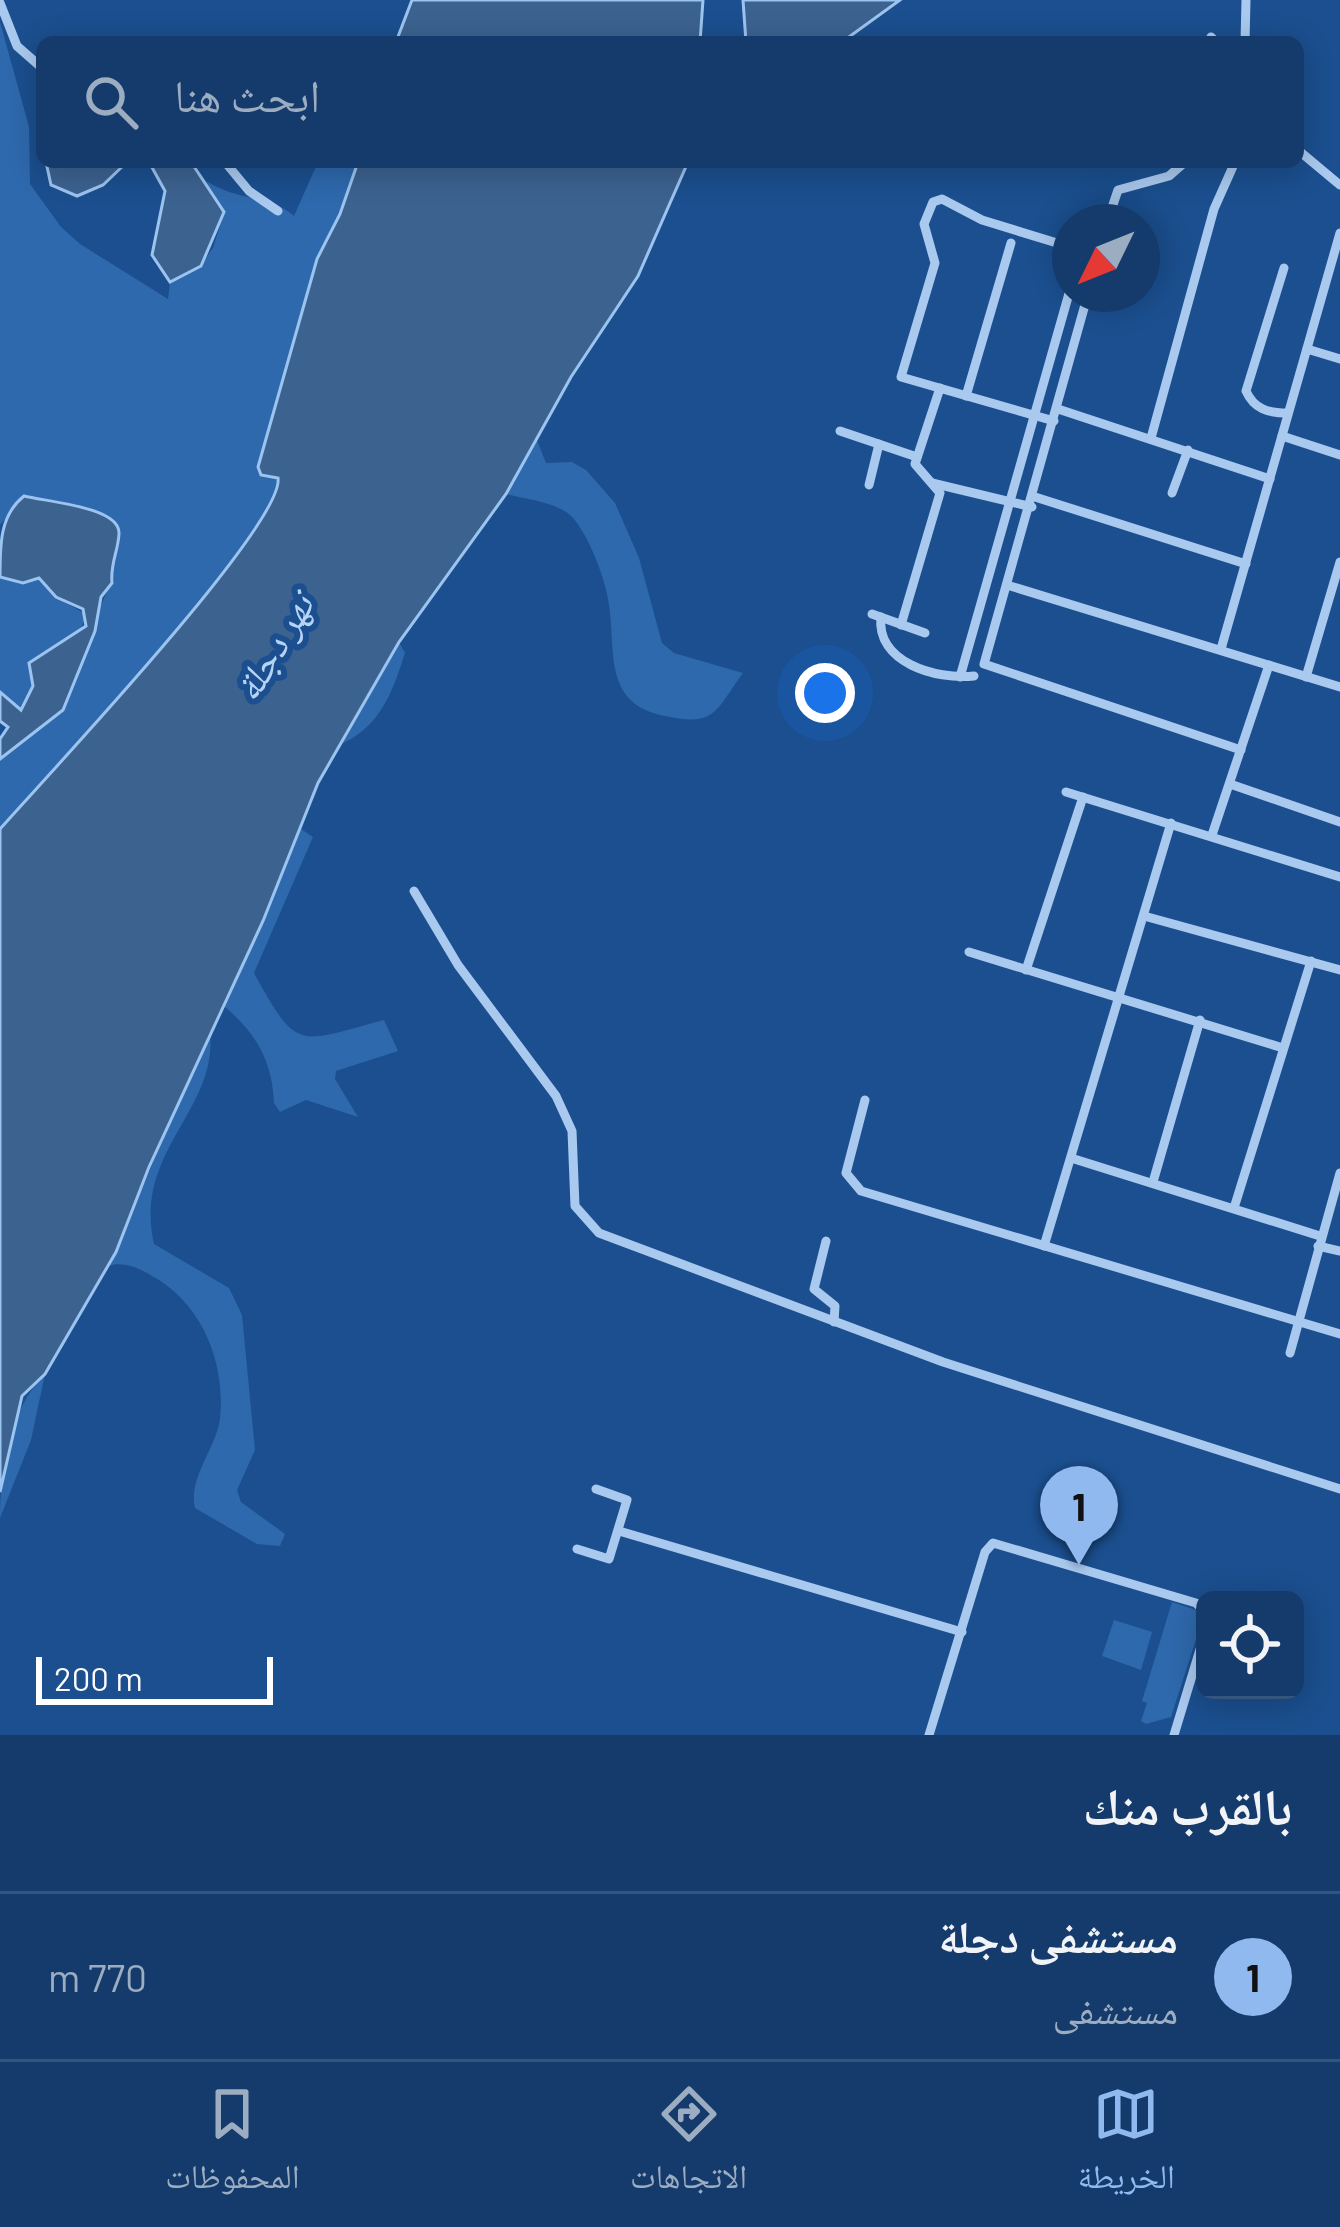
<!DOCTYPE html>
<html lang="ar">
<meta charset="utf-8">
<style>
:root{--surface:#143b6b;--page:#1d4271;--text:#f1f3f6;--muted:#9dadc1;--line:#33557e;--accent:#90b9f0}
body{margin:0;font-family:Barlow,"Noto Naskh Arabic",sans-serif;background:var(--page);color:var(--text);direction:rtl}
.controls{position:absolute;right:36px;bottom:36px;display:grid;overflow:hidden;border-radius:18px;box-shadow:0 6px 30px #0003}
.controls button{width:108px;height:108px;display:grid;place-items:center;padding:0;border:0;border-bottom:3px solid var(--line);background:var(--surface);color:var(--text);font:60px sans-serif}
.compass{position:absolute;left:1052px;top:204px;width:108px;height:108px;border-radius:50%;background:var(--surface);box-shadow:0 6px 30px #0003;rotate:227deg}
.scale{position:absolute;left:36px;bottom:30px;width:237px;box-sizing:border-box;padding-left:12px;border:6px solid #fff;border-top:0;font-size:33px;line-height:42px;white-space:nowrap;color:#fff;-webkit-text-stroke:9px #1b4f8f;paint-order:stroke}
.you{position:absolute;left:825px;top:693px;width:42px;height:42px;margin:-30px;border:9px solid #fff;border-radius:50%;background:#1a73e8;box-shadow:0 0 0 18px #1a73e833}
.badge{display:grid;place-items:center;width:78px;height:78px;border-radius:50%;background:var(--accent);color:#111;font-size:39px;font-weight:700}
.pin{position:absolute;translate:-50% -99px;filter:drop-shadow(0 3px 6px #0008)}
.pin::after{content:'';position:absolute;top:63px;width:42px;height:36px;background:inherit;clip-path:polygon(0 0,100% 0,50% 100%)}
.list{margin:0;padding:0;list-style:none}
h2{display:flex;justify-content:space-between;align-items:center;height:156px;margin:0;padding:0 48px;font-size:51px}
h2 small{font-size:39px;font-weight:400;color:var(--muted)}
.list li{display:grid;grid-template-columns:78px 1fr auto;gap:36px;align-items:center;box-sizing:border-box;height:168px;padding:0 48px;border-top:3px solid var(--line)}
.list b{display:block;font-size:45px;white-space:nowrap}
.list p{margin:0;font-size:39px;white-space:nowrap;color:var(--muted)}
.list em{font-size:39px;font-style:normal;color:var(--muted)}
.icon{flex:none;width:66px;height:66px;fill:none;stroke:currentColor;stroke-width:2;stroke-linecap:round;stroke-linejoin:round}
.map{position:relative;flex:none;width:1340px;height:1735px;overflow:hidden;direction:ltr}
.search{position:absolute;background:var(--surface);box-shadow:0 6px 30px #0003;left:36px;right:36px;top:36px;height:132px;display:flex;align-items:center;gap:30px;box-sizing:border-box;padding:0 42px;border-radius:18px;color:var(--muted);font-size:45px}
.sheet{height:324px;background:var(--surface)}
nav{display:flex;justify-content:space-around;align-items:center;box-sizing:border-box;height:168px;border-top:3px solid var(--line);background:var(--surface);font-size:33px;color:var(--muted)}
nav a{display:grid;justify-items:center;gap:6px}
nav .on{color:var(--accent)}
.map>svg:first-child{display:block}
.green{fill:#2e69ad}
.water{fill:#3c6290;stroke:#9cc4f0;stroke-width:3}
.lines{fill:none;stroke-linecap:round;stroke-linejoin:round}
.street{stroke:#a9c9ee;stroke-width:9}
.labels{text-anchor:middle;stroke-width:12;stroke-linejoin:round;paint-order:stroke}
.water-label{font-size:39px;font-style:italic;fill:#b5d3f5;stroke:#1b4f8f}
</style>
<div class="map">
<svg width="1340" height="1735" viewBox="0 0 1340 1735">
<rect width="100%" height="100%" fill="#1b4f8f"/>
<g class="green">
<path d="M0,22L29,127L30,184L61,227L80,244L168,299L170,282L198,269L213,248L223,217L206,181C242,203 266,193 294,216L318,162H358L340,215L317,258L258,467L259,473L278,478C284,524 43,780 0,829V759C15,745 57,718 65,705C87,667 90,619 112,583L110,562L119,529L100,514L25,496L0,525Z"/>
<path d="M536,438L546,463L572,462L586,470L615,503L639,558L662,643L674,653L743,673C715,711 716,727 665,716C603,704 616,653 609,605C606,580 590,539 574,519C560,502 527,500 506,494Z"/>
<polygon points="0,577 23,583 39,578 56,597 87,615 78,635 29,663 33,686 20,711 0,692"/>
<path d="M399,642L405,653C392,694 379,729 337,746Z"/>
<path d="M298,827L313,837L254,973C298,1053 297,1043 384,1020L398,1051L336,1071L335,1079L358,1117L306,1100L280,1112L274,1103C272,1062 258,1035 224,1006Z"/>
<path d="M210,1032C218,1111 133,1151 154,1244L229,1288L242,1315L255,1450L237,1490L241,1502L285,1534L280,1546L257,1544L195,1508C188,1478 216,1448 220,1419C226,1363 202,1303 152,1276C139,1268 123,1261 108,1266Z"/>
<path d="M45,1374L31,1440L0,1518C0,1470 10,1408 45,1374Z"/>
<polygon points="1172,1602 1196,1610 1200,1627 1171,1717 1146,1724 1141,1721 1147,1703 1142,1701"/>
<polygon points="1114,1620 1152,1632 1141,1670 1102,1656"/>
</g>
<g class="water">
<polygon points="412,0 703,0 700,42 396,42"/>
<polygon points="743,0 900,0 842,42 746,42"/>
<polygon points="46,162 127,162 103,185 77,196 51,185"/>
<polygon points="149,162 191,162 224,212 201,266 170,282 152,255 165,191"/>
<path d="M358,162H688L638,276L571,377L506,494L399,642L318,783L263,921L149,1167L116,1252L45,1374L22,1396L0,1492V829C43,780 285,524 278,478L261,475L258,467L317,259L340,214Z"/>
<path d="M24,496C48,502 121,507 119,534C118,552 110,564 112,583L101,597L95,631L63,710L0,759V739L8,727L0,721V692L21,710L33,686L29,663L86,626L83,609L56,597L39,578L23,583L0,577C0,544 0,515 24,496Z"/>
</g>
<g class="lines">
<g class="street">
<polyline points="0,3 17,46 42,68"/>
<polyline points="1211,37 1216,42"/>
<polyline points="1245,42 1246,0"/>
<polyline points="1298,150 1340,185"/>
<polyline points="225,162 249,191 278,211"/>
<polyline points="1107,222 1118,190 1169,176 1185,162"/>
<path d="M1284,268L1246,391C1254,409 1268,413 1287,413"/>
<polyline points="1088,294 984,664 1241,750"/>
<polyline points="1307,349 1340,359"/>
<polyline points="966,396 1011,243"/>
<polyline points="1058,409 1270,479"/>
<polyline points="1054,421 901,377 935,263 924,224 933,202 942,199 982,220 1070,247"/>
<polyline points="840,431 917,457"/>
<polyline points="1282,436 1340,455"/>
<polyline points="1151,438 1214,209 1235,162"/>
<polyline points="932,483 1032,507"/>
<polyline points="869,485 879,444"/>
<polyline points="1172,493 1188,450"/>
<polyline points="1035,497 1246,564"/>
<polyline points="1007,585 1340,687"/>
<polyline points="872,614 925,633"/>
<path d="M881,617C876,662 935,680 974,676"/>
<polyline points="901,625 940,493 915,464 940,388"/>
<polyline points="1221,649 1340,233"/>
<polyline points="960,677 1070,290"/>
<polyline points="1306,677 1340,562"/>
<polyline points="1230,784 1340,822"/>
<polyline points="1066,792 1340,877"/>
<polyline points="1212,835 1269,665"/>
<polyline points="414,891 458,965 556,1096 572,1131 575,1206 599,1233 943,1362 1340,1489"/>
<polyline points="1144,916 1340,970"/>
<polyline points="969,952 1283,1048"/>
<polyline points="1026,970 1083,797"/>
<polyline points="865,1100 846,1173 861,1191 1340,1334"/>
<polyline points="1071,1158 1320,1236"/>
<polyline points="1153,1182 1200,1020"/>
<polyline points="1234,1208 1311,961"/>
<polyline points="826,1241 814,1289 835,1306 834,1322"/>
<polyline points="1044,1246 1171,823"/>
<polyline points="1318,1246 1340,1251"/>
<polyline points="1290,1353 1340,1173"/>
<polyline points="619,1531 962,1632"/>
<polyline points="577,1549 609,1559 627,1500 596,1489"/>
<polyline points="929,1735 985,1552 993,1543 1196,1603 1205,1612"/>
<polyline points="1174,1735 1205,1633"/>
</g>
</g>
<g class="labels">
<g class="water-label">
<text transform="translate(273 647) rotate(-59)" y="14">نهر دجلة</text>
</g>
</g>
</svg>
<div class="controls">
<button><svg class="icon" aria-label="locate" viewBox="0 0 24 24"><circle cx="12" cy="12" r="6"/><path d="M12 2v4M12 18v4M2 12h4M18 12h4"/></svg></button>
</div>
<svg class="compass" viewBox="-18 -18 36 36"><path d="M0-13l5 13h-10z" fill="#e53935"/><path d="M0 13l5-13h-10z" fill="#9dadc1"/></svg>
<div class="scale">200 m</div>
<div class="you"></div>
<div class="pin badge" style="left:1079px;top:1565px">1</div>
<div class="search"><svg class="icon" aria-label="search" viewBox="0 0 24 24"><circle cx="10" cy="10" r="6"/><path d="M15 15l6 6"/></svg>ابحث هنا</div>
</div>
<section class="sheet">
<h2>بالقرب منك<small></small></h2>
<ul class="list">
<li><span class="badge">1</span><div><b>مستشفى دجلة</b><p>مستشفى</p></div><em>770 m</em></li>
</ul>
</section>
<nav>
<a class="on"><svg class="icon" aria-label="map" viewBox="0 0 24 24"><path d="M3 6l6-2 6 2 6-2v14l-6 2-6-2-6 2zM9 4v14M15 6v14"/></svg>الخريطة</a>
<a><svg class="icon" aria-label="directions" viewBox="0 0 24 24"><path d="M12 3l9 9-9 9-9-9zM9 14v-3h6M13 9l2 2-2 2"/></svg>الاتجاهات</a>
<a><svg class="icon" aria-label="saved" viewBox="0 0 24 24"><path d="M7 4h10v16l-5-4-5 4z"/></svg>المحفوظات</a>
</nav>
